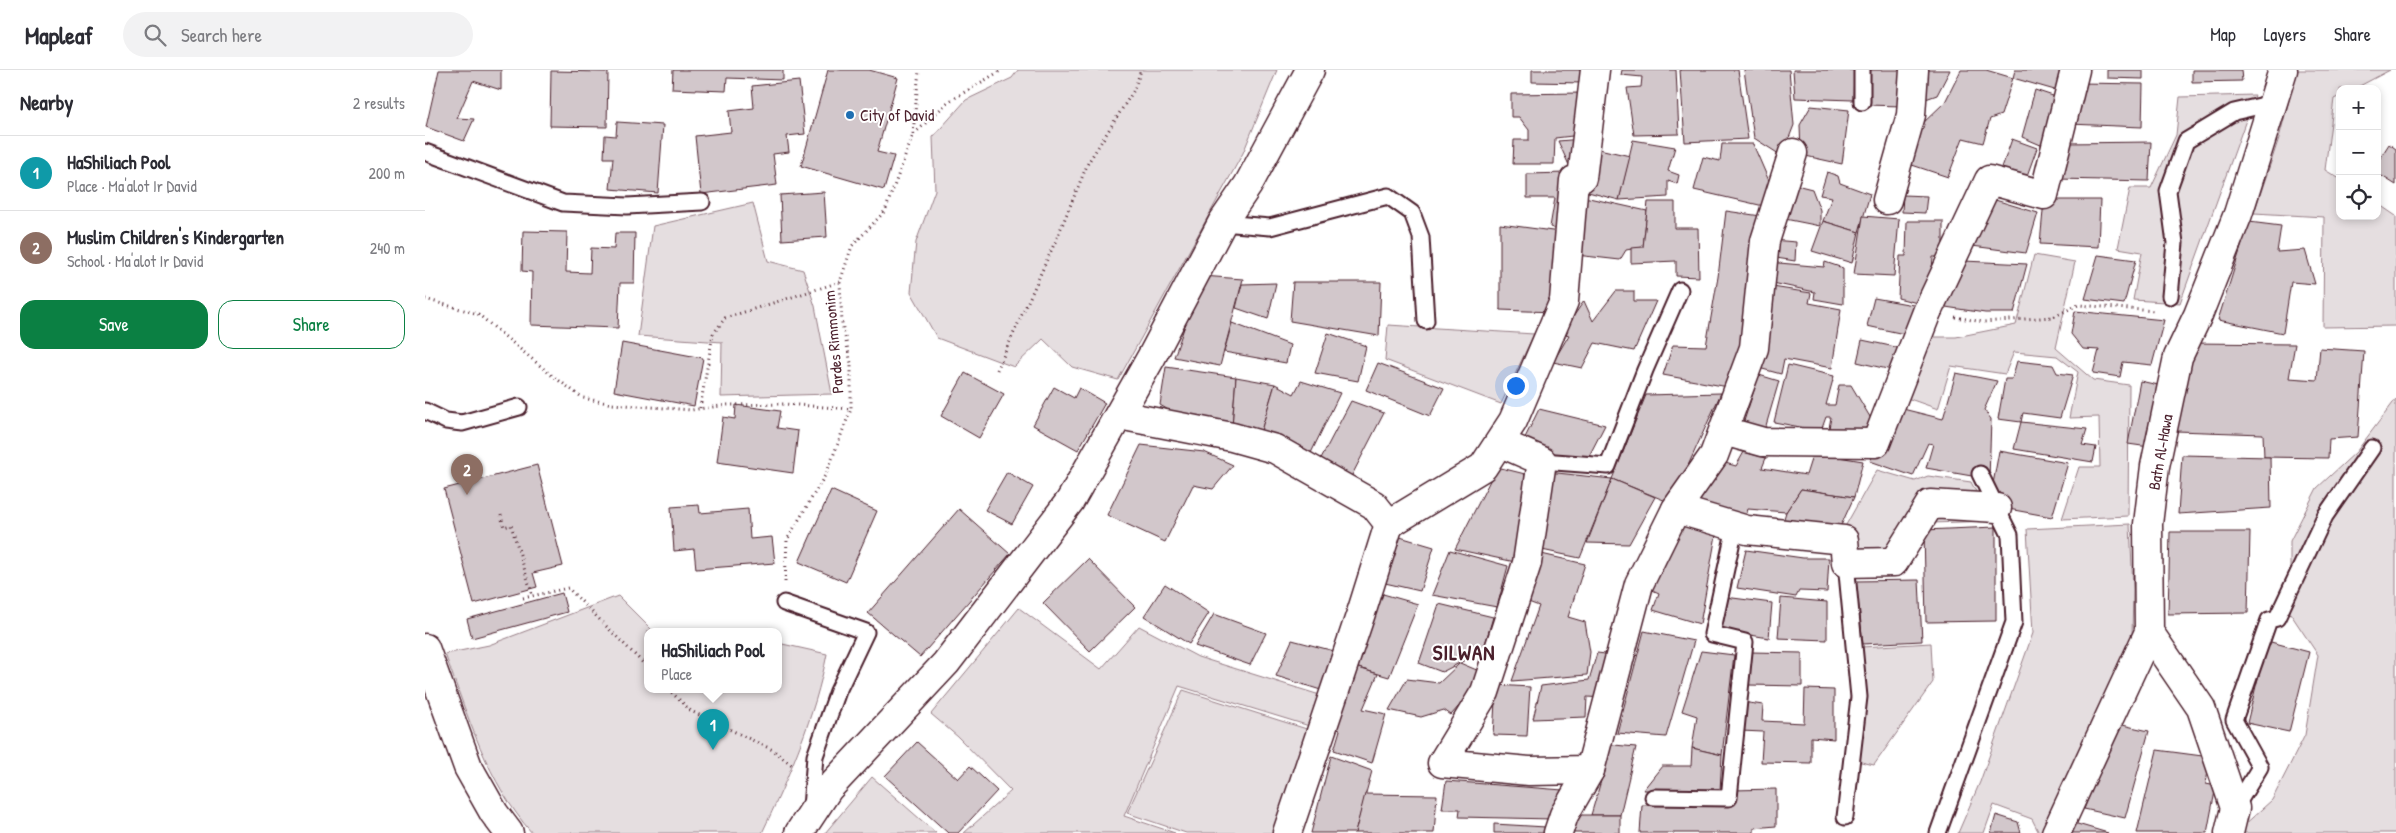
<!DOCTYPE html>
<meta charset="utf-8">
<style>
:root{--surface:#fff;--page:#f2f2f3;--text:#2b2b33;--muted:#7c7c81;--line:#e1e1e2;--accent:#0b8043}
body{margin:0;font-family:"Patrick Hand",sans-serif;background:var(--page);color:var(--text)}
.controls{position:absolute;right:15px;top:15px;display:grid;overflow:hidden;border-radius:10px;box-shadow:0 2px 8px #0003}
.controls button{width:45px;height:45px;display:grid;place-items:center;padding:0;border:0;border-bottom:1px solid var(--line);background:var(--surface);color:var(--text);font:25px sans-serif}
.you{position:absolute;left:1090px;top:315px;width:18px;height:18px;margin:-12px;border:4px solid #fff;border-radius:50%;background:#1a73e8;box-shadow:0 0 0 8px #1a73e833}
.badge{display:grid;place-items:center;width:32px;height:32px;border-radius:50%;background:var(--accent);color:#fff;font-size:16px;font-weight:700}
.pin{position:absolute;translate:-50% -41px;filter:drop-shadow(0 1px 2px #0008)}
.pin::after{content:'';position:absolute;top:26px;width:18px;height:15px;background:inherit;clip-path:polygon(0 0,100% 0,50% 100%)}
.popup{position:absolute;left:219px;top:558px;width:138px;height:65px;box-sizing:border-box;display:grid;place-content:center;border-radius:10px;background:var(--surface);filter:drop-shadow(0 1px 4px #0005);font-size:16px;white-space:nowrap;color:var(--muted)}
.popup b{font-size:19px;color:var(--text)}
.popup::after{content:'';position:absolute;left:50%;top:100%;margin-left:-10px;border:10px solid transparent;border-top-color:var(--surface)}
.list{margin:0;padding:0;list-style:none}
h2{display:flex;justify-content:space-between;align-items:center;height:65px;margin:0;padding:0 20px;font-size:21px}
h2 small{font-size:16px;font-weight:400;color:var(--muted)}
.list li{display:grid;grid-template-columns:32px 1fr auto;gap:15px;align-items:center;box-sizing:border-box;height:75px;padding:0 20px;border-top:1px solid var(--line)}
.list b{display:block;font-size:19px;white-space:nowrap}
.list p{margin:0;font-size:16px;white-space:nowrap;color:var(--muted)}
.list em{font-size:16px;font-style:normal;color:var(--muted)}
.actions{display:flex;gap:10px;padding:15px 20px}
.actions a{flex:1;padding:11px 0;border:1px solid var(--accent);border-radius:15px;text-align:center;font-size:18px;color:var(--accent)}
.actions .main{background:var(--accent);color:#fff}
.icon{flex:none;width:28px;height:28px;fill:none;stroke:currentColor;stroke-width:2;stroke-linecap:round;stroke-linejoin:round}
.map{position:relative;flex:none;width:1971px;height:763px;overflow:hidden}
header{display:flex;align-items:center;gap:30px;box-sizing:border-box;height:70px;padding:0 25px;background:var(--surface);border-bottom:1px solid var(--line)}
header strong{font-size:24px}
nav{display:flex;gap:28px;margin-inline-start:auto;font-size:18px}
.search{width:350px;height:45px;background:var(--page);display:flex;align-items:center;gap:12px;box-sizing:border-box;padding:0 18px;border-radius:28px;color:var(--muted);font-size:19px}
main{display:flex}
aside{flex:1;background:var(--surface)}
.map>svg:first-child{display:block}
.green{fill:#e5dee0;stroke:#987e86}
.building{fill:#d2c7cb;stroke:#4a1f2b}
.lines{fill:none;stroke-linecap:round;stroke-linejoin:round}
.lane-casing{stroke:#4a1f2b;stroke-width:19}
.street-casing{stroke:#4a1f2b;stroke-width:31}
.secondary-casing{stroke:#4a1f2b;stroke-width:31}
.path{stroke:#4a1f2b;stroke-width:3;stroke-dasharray:1 4;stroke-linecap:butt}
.lane{stroke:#fff;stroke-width:15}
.street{stroke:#fff;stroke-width:28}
.secondary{stroke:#fff;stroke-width:28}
.poi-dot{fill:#1f6fb2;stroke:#fff;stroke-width:2}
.labels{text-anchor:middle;stroke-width:4;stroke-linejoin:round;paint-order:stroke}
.poi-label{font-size:16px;fill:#4a1f2b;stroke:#fff;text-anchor:start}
.street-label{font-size:16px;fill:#4a1f2b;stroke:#fff}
.district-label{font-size:21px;font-weight:bold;letter-spacing:1px;fill:#4a1f2b;stroke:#fff}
</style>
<header>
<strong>Mapleaf</strong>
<div class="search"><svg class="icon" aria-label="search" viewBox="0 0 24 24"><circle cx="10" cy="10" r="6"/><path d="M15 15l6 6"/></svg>Search here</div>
<nav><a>Map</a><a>Layers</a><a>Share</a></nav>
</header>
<main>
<aside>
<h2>Nearby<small>2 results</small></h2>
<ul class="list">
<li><span class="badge" style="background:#0f9aa8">1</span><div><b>HaShiliach Pool</b><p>Place · Ma'alot Ir David</p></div><em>200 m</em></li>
<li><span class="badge" style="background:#8d6e63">2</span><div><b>Muslim Children's Kindergarten</b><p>School · Ma'alot Ir David</p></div><em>240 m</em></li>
</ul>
<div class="actions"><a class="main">Save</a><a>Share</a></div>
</aside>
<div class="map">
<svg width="1971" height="763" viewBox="0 0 1971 763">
<rect width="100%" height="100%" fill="#fff"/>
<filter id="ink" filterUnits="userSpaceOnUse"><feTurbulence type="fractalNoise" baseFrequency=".02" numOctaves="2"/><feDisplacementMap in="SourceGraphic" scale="10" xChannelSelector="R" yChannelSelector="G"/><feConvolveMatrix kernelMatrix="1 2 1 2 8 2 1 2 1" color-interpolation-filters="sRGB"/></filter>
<g filter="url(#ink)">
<g class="green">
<polygon points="593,0 852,0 818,83 693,310 647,297 618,269 589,297 512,268 486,222 491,172 510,120 508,67 541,30 587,8"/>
<polygon points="1872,0 1965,0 1929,19 1915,19 1915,26 1909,29 1900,100 1915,109 1915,146 1952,146 1952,133 1971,146 1971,256 1898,257 1899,147 1829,143 1854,68"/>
<polygon points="1830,25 1755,233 1708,230 1717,182 1693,178 1705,118 1726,118 1751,65 1755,27"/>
<polygon points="328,133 343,191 378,200 390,236 407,324 296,327 297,272 213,266 228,156"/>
<polygon points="1609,185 1650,192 1631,278 1668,310 1704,315 1703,446 1637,449 1654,397 1675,397 1674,347 1644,348 1653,302 1632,286 1589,282 1580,304 1526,296 1513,339 1482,328 1505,267 1531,267 1591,255"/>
<polygon points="963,255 1109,264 1076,334 960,290"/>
<polygon points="1971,329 1971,763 1818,763 1818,756 1847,730 1880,665 1893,585 1865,543 1865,471 1892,418 1931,382"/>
<polygon points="1452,400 1490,411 1503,406 1546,412 1566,451 1477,454 1455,487 1429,487 1417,462"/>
<polygon points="1705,454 1708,520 1707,566 1624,763 1614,763 1607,749 1569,735 1559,763 1533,763 1555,712 1608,563 1602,459"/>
<path d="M193,526L228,561H223V619H353V573L402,584C390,646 364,706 337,763H107C62,712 43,646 20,584L64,575Z"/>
<polygon points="594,538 676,599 714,556 773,587 898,626 891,658 754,616 699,746 750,763 539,763 586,721 533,667 506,644"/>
<polygon points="1506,573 1508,612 1449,695 1432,691 1436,577"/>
<polygon points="758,620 888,661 855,763 761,763 702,743"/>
<polygon points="447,707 511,763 400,763"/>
</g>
<g class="building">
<polygon points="14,0 76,0 76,20 48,11 32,48 49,49 39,71 1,57"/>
<polygon points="248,0 358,0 358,10 302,8 301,21 247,19"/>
<polygon points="403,0 444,0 473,8 452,82 469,86 459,120 376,96"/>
<polygon points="1107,0 1161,0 1159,13 1107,12"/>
<polygon points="1197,0 1251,0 1254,64 1209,65 1202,18 1216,17 1217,7 1196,5"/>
<polygon points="1255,0 1313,0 1323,69 1260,72"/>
<polygon points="1319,0 1364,0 1369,55 1357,86 1329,68"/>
<polygon points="1368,0 1429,0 1428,30 1370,28"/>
<polygon points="1441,0 1478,0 1477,36 1441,35"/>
<polygon points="1498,0 1525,0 1512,25 1498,30"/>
<polygon points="1536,0 1561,0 1588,8 1576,45 1565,49 1558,73 1538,68 1523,107 1484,94 1496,55 1520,32"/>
<polygon points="1590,0 1645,0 1640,23 1588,8"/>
<polygon points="1682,0 1718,0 1718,9 1682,8"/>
<polygon points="1767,0 1816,0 1817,11 1767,12"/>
<polygon points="126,1 183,2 182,57 125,56"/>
<polygon points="374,11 380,64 362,66 364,82 348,84 352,115 276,124 270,66 306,62 304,41 329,38 327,16"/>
<polygon points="1655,13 1718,14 1717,57 1644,54"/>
<polygon points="1610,20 1634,28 1618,76 1597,67"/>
<polygon points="1157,23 1156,65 1130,68 1129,94 1088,94 1089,70 1104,70 1104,60 1094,47 1086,47 1086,24"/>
<polygon points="1386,36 1424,40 1417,94 1376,85 1375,55"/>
<polygon points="192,52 238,55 233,123 185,119 188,88 179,88 180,65 191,66"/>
<polygon points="1157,69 1148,104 1133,71"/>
<polygon points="1587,69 1612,78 1599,114 1574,106"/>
<polygon points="1208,70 1250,77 1243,101 1254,105 1252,114 1243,111 1243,127 1194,130"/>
<polygon points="1726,72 1724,111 1633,109 1641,73"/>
<polygon points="1297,74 1328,74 1344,111 1343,137 1269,120 1278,87 1295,91"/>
<polygon points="1964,74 1971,79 1971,115 1952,103 1952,93"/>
<polygon points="1174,79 1205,86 1194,130 1163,122"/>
<polygon points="1402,102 1413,106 1415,113 1445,124 1434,162 1398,151 1407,127 1395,125"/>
<polygon points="1141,103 1138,162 1125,157 1130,128 1102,128 1102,104"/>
<polygon points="1367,114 1387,119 1395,140 1395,156 1355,148"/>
<polygon points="399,122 402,167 357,170 355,125"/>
<polygon points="1478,125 1502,126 1500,143 1477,142"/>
<polygon points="1155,126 1222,141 1218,177 1201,180 1195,190 1151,185 1160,145 1151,144"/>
<polygon points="1567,129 1613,143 1601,183 1547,176"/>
<polygon points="1619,130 1675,130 1673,177 1615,174"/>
<polygon points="1223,132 1250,132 1250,158 1273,158 1274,207 1251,206 1251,191 1206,193 1206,178 1218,177"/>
<polygon points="1301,141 1336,146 1321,274 1303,317 1238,305 1248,275 1281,276 1293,207"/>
<polygon points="1438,146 1474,149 1469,206 1429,204"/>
<polygon points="1398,151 1434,162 1427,193 1387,181"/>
<polygon points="1482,151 1518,151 1518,187 1508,187 1506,214 1496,234 1473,228 1475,186 1481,186"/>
<polygon points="1824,152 1856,156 1852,182 1880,180 1890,214 1866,212 1858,263 1793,250"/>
<polygon points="1075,154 1135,162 1129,242 1075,240"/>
<polygon points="98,161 142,162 141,202 165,203 166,178 189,179 190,163 210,163 209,213 195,213 193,258 106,255 107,202 97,201"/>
<polygon points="1347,170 1371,172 1370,191 1345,187"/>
<polygon points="1673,185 1711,190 1699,234 1660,229"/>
<polygon points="1539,191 1602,194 1589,243 1560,243 1514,236"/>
<polygon points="1343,192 1399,197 1400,192 1418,198 1418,234 1389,229 1390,222 1343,212"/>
<polygon points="777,206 818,209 795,296 749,287"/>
<polygon points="868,212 956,212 954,266 865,251"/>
<polygon points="851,213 843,249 811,238 817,214"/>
<polygon points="1341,216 1386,223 1384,233 1416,239 1407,298 1359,289 1356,304 1330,297"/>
<polygon points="1191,221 1209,221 1209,231 1231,231 1209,281 1170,273 1157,298 1128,292 1144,265 1137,263 1159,231 1168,251"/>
<polygon points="1449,228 1494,236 1484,265 1442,256"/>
<polygon points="1650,241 1739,250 1727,295 1698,292 1695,307 1668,303 1674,280 1658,279 1646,264"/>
<polygon points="807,253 865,275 861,293 799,282"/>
<polygon points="903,263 941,276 933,311 890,303"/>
<polygon points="1437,270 1480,279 1471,301 1432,292"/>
<polygon points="197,273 278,288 269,336 189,321"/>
<polygon points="1766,273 1870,274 1864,308 1892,310 1895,278 1939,281 1933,367 1904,369 1903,388 1839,387 1838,364 1751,361"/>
<polygon points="1592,291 1628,295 1632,303 1648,305 1635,348 1598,343 1596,352 1573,349 1580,309 1587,309"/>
<polygon points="953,293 1019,318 1005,346 941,320"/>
<polygon points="1363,295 1409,306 1401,335 1410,335 1414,315 1426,315 1451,357 1447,366 1403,364 1406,347 1401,347 1396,361 1349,352"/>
<polygon points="741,297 811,307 807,357 752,345 735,335"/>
<polygon points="540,303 579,324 554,368 516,346"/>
<polygon points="1531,303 1572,311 1559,340 1566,349 1564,409 1501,398 1508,374 1503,373 1488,406 1445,391 1474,338 1518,349"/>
<polygon points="1334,305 1354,311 1340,359 1319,351"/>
<polygon points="811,307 850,314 836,361 807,357"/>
<polygon points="876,311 915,323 886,383 836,361 850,314 869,324"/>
<polygon points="1715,311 1738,316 1724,377 1703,374"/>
<polygon points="629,317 649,328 654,318 680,333 653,380 608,355"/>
<polygon points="1296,323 1246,433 1187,409 1221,325"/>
<polygon points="926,331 959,343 924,411 892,396"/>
<polygon points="311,335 355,341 352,358 373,361 368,403 292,392 298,347 310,349"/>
<polygon points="1114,339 1180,355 1164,386 1121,384 1096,376"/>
<polygon points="1596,352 1662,359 1657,375 1671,377 1668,392 1589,379"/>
<polygon points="716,375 779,382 808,395 788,419 768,415 740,472 682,445"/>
<polygon points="1574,381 1643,393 1627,447 1578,438 1568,414"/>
<polygon points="1319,382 1341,388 1337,398 1381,405 1388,383 1438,391 1429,427 1376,419 1361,442 1323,439 1319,452 1259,435 1293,391 1311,396"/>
<polygon points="1757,385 1845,387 1846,438 1753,444"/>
<polygon points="112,395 138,496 108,503 112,517 49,534 19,419"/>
<polygon points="1072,397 1100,404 1098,455 1090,492 1030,479"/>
<polygon points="582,402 608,417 587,454 560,440"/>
<polygon points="1123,402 1187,409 1155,488 1112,479"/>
<polygon points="1187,409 1230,427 1204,474 1162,473"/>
<polygon points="1376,419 1429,427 1413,462 1357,455 1361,442"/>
<polygon points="406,420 452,441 421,512 374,492"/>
<polygon points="274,435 275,443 323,439 325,469 347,467 350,493 271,499 269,479 249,481 246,437"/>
<polygon points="534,439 585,484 495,587 443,543"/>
<polygon points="1254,450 1291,465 1275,554 1228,540 1234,523 1223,518"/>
<polygon points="1571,457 1571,551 1501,552 1499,460"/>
<polygon points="1745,462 1825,462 1823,543 1743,544"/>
<polygon points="975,467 1009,477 995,521 960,513"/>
<polygon points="1025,480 1083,496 1072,537 1007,525"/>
<polygon points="1321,480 1378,488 1404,488 1402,522 1374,521 1371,527 1312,518"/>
<polygon points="1112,483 1160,494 1143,547 1160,552 1165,582 1162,605 1087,611 1114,536 1098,530"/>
<polygon points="663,489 710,537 665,581 618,533"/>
<polygon points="1494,510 1497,571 1438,574 1431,511"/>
<polygon points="740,514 784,543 764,574 719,546"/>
<polygon points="137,523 142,542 47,568 42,549"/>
<polygon points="958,524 993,534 964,607 930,597"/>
<polygon points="1300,527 1347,533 1344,568 1294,560"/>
<polygon points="1356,528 1402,532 1402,570 1353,568"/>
<polygon points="1014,534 1068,547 1058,581 1017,602 994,593"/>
<polygon points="789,544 841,563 825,595 770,576"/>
<polygon points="1219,561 1269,571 1241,667 1192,663"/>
<polygon points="867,570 913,582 899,621 851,606"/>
<polygon points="1842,571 1884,582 1864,662 1822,653"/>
<polygon points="1276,581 1309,585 1297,685 1267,678 1272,646 1257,641"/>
<polygon points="1325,582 1377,583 1377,616 1323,615"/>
<polygon points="1172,583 1189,585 1180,628 1162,627 1161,647 1108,649 1116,616 1164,610"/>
<polygon points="1035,593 1054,601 1043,626 1026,645 1019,640 996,647 964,640 982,609 1014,613"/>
<polygon points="930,597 953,604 938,639 961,644 947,693 909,680 915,660 907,657"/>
<polygon points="1071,615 1105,617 1102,666 1068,665"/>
<polygon points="1380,619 1409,620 1409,669 1386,667 1386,693 1336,692 1338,662 1316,661 1317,632 1338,635 1337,651 1379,653"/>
<polygon points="1693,654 1724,661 1700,748 1659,739"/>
<polygon points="492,672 533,709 545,696 572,721 533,763 523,763 460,706"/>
<polygon points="1178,674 1211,677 1195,745 1166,745 1180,697 1172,698"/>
<polygon points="1267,678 1297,685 1295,721 1218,720 1237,696 1266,696"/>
<polygon points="1732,680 1785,687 1781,714 1791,716 1782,763 1712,763"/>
<polygon points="906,686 947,701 930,763 886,763"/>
<polygon points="1021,711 1138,720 1128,749 1034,747 1035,739 1017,739"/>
<polygon points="1351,719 1351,756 1329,758 1329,763 1215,763 1217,735 1307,735 1308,720"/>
<polygon points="940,724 1012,725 1009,763 930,763"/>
<polygon points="1146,745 1195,745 1195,763 1141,763"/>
<polygon points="1571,745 1593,752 1596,763 1566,763"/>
<polygon points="1649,753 1683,763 1645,763"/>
<polygon points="1069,754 1121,757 1120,763 1069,763"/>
</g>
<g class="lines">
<defs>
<g id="lane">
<polyline points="1437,32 1437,0"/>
<polyline points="0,82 138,133 202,136 277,132"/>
<polyline points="797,153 845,157 963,126 987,143 996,167 1001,251"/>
<polyline points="1745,226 1750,173 1743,121 1761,71 1809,42 1848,33"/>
<polyline points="0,341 21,351 37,353 94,337"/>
<polyline points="1117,391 1183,396 1220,300 1255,220"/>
<polyline points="359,533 441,562 413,621 390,686 386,738"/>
<polyline points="1228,727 1304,728 1320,572 1287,564 1310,457"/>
<polyline points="1810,738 1835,697 1809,650 1844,550 1852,548 1900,446 1947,378"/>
<polyline points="1420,747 1434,627 1421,493"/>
<polyline points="1513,763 1589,552 1585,465 1555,404"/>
</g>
<g id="street">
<polyline points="1462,130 1486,45 1489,0"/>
<polyline points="694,345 807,367 850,379 949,435 964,454 938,537 862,763"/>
<polyline points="1299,361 1338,372 1451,373 1502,242 1564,110 1619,125 1650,0"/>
<polyline points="1076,373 1117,391 1102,493 1060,622 1017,693 1104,701 1165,700"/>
<polyline points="1251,439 1322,460 1419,470 1421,493 1469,492 1505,434 1572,438"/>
<polyline points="964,454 1058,397 1088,351 1139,231 1149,110 1157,108 1170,0"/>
<polyline points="1724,562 1776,638 1810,738 1804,763"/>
<polyline points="374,763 403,719 521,593 645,431 727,286 797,153 823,115 885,0"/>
<polyline points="1133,763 1139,745 1165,700 1214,514 1251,439 1289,385 1329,278 1340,171 1368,83"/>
</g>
<g id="secondary">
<polyline points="0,578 43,697 69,743 84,763"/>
<polyline points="1631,763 1724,562 1723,454 1730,396 1753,287 1773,245 1813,144 1858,0"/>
</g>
</defs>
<use href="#lane" class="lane-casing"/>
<use href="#street" class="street-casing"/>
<use href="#secondary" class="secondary-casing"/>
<g class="path">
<polyline points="488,64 494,0"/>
<polyline points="0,229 53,244 125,304 158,328 187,334 266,340 303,335 359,334 426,339"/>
<polyline points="1530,247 1558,252 1628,247 1653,235 1730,241"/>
<polyline points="572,300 631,170 663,93 709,20 716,0"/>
<polyline points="275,338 288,264 300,248 415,212"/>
<polyline points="76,445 79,457 86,455 107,524"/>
<polyline points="360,512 362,470 402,402 426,339 426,293 417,254 415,212 427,176 460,141 488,65 523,32 577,0"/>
<polyline points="98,528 143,518 223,598"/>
<polyline points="243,619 266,641 348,680 367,695"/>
</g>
<use href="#lane" class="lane"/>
<use href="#street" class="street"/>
<use href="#secondary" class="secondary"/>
</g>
</g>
<circle class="poi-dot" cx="425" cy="45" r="5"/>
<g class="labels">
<g class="poi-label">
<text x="435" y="51">City of David</text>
</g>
<g class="street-label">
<text transform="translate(408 272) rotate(-95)" y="6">Pardes Rimmonim</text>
<text transform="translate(1735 382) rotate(-80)" y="6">Batn Al-Hawa</text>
</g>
<g class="district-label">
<text x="1039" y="590">SILWAN</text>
</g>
</g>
</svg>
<div class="controls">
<button>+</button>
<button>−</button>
<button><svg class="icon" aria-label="locate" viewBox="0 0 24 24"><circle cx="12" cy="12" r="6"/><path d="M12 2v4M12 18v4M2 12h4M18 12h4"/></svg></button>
</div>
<div class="you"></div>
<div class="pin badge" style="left:288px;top:680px;background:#0f9aa8">1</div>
<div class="popup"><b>HaShiliach Pool</b>Place</div>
<div class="pin badge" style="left:42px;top:425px;background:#8d6e63">2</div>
</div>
</main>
